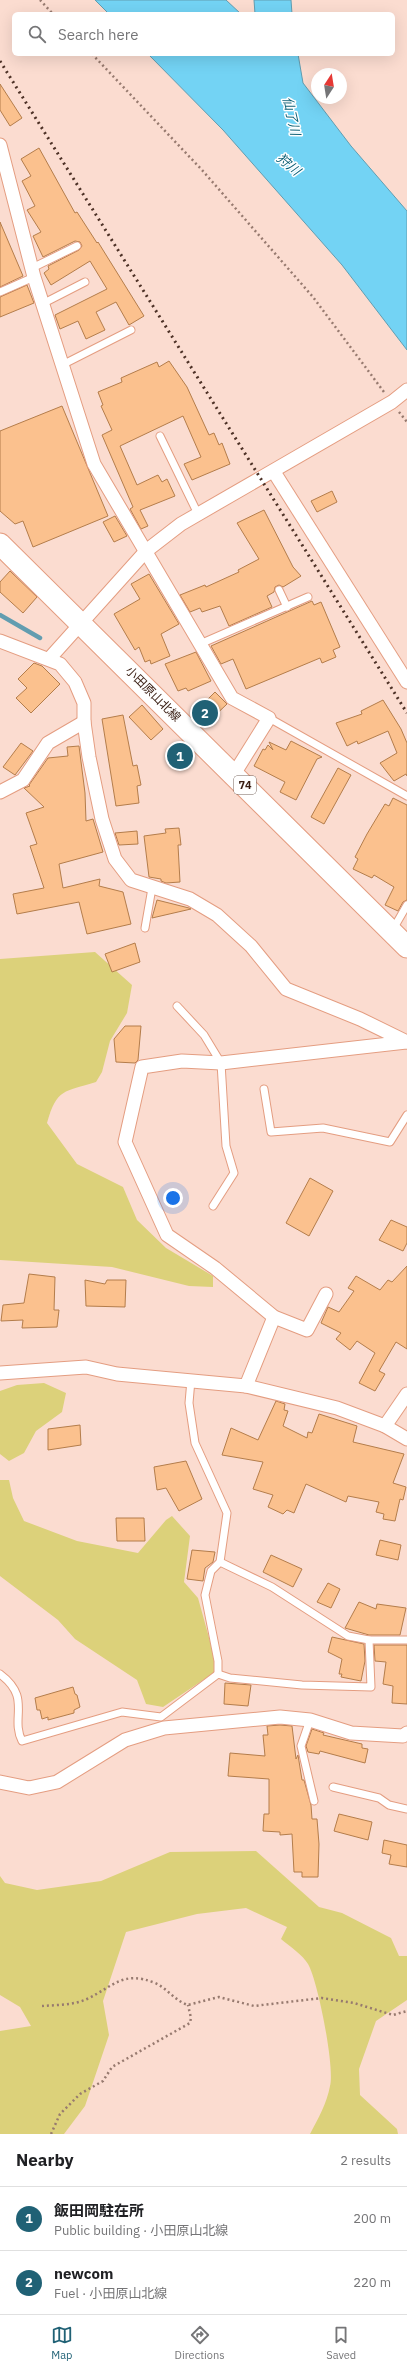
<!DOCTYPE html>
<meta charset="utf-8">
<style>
:root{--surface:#fff;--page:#f2f2f2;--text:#202124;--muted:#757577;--line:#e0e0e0;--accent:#206175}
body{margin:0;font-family:"IBM Plex Sans","Noto Sans JP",sans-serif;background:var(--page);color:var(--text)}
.compass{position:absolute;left:311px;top:68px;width:36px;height:36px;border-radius:50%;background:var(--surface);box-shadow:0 4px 16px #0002;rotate:12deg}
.you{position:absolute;left:173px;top:1198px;width:14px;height:14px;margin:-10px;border:3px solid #fff;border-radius:50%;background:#1a73e8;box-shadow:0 0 0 6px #1a73e833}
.badge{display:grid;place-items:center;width:26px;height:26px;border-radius:50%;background:var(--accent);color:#fff;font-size:13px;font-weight:700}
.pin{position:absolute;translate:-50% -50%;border:2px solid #fff;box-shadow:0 1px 4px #0006}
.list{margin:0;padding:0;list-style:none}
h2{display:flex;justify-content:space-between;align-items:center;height:52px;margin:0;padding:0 16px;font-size:17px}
h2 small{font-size:13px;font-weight:400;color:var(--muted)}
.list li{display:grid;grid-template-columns:26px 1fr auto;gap:12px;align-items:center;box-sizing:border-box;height:64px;padding:0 16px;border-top:1px solid var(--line)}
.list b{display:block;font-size:15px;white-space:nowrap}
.list p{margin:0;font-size:13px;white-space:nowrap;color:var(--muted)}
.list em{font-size:13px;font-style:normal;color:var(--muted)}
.icon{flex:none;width:22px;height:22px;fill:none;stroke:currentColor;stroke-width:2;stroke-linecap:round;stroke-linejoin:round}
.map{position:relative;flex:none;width:407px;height:2134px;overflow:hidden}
.search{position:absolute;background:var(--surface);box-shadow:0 4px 16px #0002;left:12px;right:12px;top:12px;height:44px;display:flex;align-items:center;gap:10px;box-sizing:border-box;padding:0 14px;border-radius:6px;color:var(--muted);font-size:15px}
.sheet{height:180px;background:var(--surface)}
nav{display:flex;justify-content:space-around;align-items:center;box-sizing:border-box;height:56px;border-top:1px solid var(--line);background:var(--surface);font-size:11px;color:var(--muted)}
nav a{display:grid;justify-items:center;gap:2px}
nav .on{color:var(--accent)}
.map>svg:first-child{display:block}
.green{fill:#dcd17a}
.water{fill:#73d3f4;stroke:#629db0}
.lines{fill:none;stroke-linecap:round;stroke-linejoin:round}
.stream{stroke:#629db0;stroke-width:4.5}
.building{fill:#fbc18e;stroke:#b47d4b}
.service-casing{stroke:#e49d81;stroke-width:9}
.minor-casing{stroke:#e49d81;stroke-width:15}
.primary-casing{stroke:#e49d81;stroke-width:23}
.path{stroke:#977a6f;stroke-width:2.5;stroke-dasharray:2 3;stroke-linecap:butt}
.service{stroke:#fff;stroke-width:7}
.minor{stroke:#fff;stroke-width:13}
.primary{stroke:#fff;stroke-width:21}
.rail{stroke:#4d3126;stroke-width:3;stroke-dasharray:2 4;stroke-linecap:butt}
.labels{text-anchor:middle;stroke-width:3;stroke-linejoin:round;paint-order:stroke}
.shield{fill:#fff;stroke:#74625a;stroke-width:1}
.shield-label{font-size:11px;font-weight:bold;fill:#391e13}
.street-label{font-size:12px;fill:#391e13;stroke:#fff}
.water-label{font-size:13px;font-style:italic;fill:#0c5f75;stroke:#fff}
</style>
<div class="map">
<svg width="407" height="2134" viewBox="0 0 407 2134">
<rect width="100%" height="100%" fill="#fbdcd0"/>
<g class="green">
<path d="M95,952L132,985L127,1013L110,1041L102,1072L96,1082C64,1092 57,1088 47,1123L77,1164L123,1187L137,1220L166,1248L213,1276V1287L189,1286L112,1267L0,1260V959Z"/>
<polygon points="44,1383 66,1393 62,1412 36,1431 24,1453 9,1461 0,1454 0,1391 17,1385"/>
<polygon points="0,1480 9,1480 13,1498 24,1521 77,1541 138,1553 166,1520 172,1516 190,1536 184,1582 198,1598 218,1670 163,1707 146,1704 137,1680 75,1639 58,1620 0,1576"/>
<path d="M256,1851L319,1907L342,1913L391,1938L399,1956H407V2000L376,2021L359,2069L360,2095L397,2129L398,2134H310C318,2119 327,2103 330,2086C335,2068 318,1981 308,1964C303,1955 289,1946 281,1939L287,1927L246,1908L197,1914L126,1932L103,2001L109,2035L85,2106L64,2134H0V2031L31,2026L20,2007L0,1995V1876L5,1883L37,1890L101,1881L170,1852Z"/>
</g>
<g class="water">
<polygon points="95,0 226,0 241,14 109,14"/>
<polygon points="254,0 291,0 292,14 255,14"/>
<polygon points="148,54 298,54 303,83 351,146 407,211 407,350 342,265 223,130"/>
</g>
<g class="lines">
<polyline class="stream" points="0,615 40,638"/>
</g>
<g class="building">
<polygon points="0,84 22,118 10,126 0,110"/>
<polygon points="39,148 75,213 77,212 97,243 98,242 144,316 129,325 116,302 96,312 105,330 86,339 78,321 60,329 55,315 107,289 90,261 51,285 44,273 49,269 48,266 79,250 82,246 80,242 75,241 43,257 33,236 41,232 27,210 35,206 22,181 31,176 21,159"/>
<polygon points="0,222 23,276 0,287"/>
<polygon points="27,285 34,303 0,317 0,297"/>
<polygon points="169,361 187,387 209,435 214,433 219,445 222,443 230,464 192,480 184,464 201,457 183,416 120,446 137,485 158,475 162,482 167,479 175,496 140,510 148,526 141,529 130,509 133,507 102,435 112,430 101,406 103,405 98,392 122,382 121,378 157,362 159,367"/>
<polygon points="62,406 108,516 33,547 23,521 15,524 0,511 0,431"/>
<polygon points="332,491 337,502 317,512 311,501"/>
<polygon points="264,510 293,567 301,576 283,587 279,585 275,587 274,592 267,596 272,607 229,626 220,606 202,612 200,608 190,612 180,595 205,585 206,587 239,572 238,570 259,559 237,523"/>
<polygon points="115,516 127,536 114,542 103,522"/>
<polygon points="10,571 37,597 23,613 0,592 0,582"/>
<polygon points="149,574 179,624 161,634 170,656 151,664 150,660 145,662 139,647 135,650 114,614 140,599 131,584"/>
<polygon points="312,601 314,605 321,602 340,647 333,650 336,657 322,663 320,658 246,689 233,659 221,664 211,646"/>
<polygon points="196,652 211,681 188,691 186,688 178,691 165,664"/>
<polygon points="34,663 42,666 60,684 31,713 16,698 27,688 18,679"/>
<polygon points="215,692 227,704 206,724 194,713"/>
<polygon points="383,700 401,729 407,743 407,776 406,774 394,781 380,763 397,753 388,731 358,744 357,741 347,746 336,723 362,714 361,711"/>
<polygon points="142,705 163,729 151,740 129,717"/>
<polygon points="123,715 133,766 137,765 141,785 137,786 139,803 116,806 102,719"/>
<polygon points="291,741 322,757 317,759 296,800 280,792 285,782 254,766 263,749 265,750 268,745 273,750 269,742 286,750"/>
<polygon points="21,743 33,751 15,775 3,767"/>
<polygon points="180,743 193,757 180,769 167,756"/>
<polygon points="79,746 85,793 86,821 93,819 103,852 59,864 63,888 100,879 99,886 123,892 131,924 87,934 79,902 17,914 13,894 44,888 30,846 37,844 26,813 44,807 24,788 30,786 29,785 48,758 68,756 67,747"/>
<polygon points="338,768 351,775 324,824 311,817"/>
<polygon points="393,798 407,805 407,900 403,902 398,911 385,905 394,887 374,875 372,878 353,869 358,859 355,857 367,834 385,804 389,806"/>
<polygon points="179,828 181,845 178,845 180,882 166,883 161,881 161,879 149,877 144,836 166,833 165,829"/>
<polygon points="137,831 138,844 119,845 115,833"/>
<polygon points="157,900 189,908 191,909 152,918"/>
<polygon points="135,943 140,962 112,972 105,954"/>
<polygon points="125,1026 141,1026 138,1060 135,1063 116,1062 114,1039"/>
<polygon points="310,1178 333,1191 309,1236 286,1223"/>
<polygon points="391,1220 407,1227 407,1243 403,1251 379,1240"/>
<polygon points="407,1266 407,1349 396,1342 379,1371 385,1374 375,1391 359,1383 375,1353 357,1341 350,1350 336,1339 341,1333 321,1323 328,1307 339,1312 354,1291 348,1288 356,1276 380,1290 388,1280 392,1282"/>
<polygon points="29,1274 55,1277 54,1310 59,1310 57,1327 22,1328 23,1320 1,1321 3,1305 24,1303"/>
<polygon points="85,1280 105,1284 107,1280 126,1280 125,1307 86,1306"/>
<polygon points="276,1401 285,1404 284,1410 288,1411 283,1426 307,1438 308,1432 312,1433 319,1414 357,1426 353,1442 404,1454 393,1483 406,1487 403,1500 400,1499 395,1521 383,1519 384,1514 376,1512 379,1502 348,1496 346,1502 306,1484 294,1513 287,1510 283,1514 268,1507 273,1495 253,1489 263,1462 222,1455 231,1428 258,1440"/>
<polygon points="80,1425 81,1445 48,1450 48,1429"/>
<polygon points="186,1461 202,1499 179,1511 166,1488 157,1490 154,1467"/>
<polygon points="116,1518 144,1518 145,1541 117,1541"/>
<polygon points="380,1540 401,1545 398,1560 376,1555"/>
<polygon points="192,1550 215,1552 213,1562 205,1568 203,1581 187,1579"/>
<polygon points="271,1555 302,1569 293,1587 263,1572"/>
<polygon points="328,1583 340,1589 331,1608 317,1602"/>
<polygon points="359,1602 376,1609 377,1604 406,1608 400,1635 369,1635 345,1628"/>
<polygon points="332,1637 364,1644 365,1661 361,1681 341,1677 342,1674 339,1674 342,1659 328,1652"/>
<polygon points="374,1645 407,1645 407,1704 392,1703 393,1686 383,1684 386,1662 375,1661"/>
<polygon points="225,1683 251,1685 248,1706 224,1704"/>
<polygon points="73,1687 75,1694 77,1695 80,1707 74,1710 74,1713 48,1720 48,1717 42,1719 40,1710 37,1710 35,1698"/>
<polygon points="280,1725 292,1726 296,1759 298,1755 302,1780 304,1780 311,1805 312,1819 317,1819 319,1844 318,1877 302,1877 302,1872 294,1872 292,1834 280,1835 280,1832 263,1831 264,1814 269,1814 269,1779 228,1776 230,1753 265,1756 263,1735 268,1735 267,1726"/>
<polygon points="312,1729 324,1733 323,1735 362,1744 362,1748 368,1749 365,1763 320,1751 319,1754 308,1752 306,1746"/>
<polygon points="339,1814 372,1822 368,1840 334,1831"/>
<polygon points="384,1840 407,1845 407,1867 389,1864 391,1855 382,1853"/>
</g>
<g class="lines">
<defs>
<g id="service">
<polyline points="32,268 77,246"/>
<polyline points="0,292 34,277"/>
<polyline points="42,304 85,282"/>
<polyline points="62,365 131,330"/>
<polyline points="160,436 198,514"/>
<polyline points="279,590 287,607"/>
<polyline points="200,644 308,597"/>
<polyline points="269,718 407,796"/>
<polyline points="145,928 152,888"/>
<polyline points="392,931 407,905"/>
<polyline points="177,1006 204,1035 221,1063 226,1146 234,1173 213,1206"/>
<polyline points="264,1089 271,1132 323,1128 390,1142 407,1115"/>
<polyline points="191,1380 189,1403 195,1443 227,1513 220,1562 211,1571 205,1595 218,1661 218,1674"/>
<polyline points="220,1562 272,1587 348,1636 369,1640 407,1640"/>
<path d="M0,1674C32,1698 10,1717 22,1741L122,1712L161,1717L218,1674L230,1678L302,1685L371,1687L369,1640"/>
<polyline points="310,1720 301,1746 314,1801"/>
<polyline points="333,1787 379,1798 389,1805 407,1809"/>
</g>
<g id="minor">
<polyline points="0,145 34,277 94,464 232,698 269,718 234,774"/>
<polyline points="274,472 407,682"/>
<polyline points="0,641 60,664 75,682 84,703 84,722 89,757 102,819 115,859 131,880 190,899 217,915 251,946 286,989 360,1019 407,1042"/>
<polyline points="49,659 146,551 181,524 392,402 407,390"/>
<polyline points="0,792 23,780 48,743 84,722"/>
<polyline points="326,1294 307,1330 274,1317 215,1268 167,1235 125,1142 142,1067 182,1061 221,1063 407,1042"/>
<polyline points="0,1373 86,1367 117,1374 246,1386 337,1408 385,1426 407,1439"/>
<polyline points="246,1386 274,1317"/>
<polyline points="385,1426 407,1394"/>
<polyline points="0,1782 29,1788 57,1782 125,1740 164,1728 280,1717 310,1720 351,1733 403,1736 407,1733"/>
</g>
<polyline id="primary" points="0,544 407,947"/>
</defs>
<use href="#service" class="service-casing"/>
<use href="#minor" class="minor-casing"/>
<use href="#primary" class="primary-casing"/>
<g class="path">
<polyline points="40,0 53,14"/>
<polyline points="92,54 202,170 313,297 384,392"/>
<polyline points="399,412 407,422"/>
<path d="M42,2006C57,2005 74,2005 87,1999C114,1986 123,1970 155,1983C167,1988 175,2001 188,2005L219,1997L254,2006L322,1998L354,2003L393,2015L407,2011"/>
<polyline points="51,2134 60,2114 80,2094 103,2081 112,2067 190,2023 191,2018 188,2005"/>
</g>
<use href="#service" class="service"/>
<use href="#minor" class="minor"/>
<use href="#primary" class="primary"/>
<polyline class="rail" points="0,61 407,713"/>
</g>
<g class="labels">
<rect class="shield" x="234" y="776" width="22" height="18" rx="3"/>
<g class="shield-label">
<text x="245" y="789">74</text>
</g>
<g class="street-label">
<text transform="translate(153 694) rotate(45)" y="4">小田原山北線</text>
</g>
<g class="water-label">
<text transform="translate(292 116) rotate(77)" y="5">仙了川</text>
<text transform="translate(289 164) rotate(40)" y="5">狩川</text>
</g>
</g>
</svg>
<svg class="compass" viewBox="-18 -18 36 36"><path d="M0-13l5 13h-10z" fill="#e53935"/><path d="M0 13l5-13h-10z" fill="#757577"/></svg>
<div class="you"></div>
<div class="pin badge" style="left:180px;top:756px">1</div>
<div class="pin badge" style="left:205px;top:713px">2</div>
<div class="search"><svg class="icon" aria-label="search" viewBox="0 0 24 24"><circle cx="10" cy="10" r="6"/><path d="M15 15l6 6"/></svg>Search here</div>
</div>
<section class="sheet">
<h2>Nearby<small>2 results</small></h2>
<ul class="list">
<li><span class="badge">1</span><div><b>飯田岡駐在所</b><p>Public building · 小田原山北線</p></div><em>200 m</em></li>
<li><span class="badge">2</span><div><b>newcom</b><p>Fuel · 小田原山北線</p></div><em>220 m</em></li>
</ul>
</section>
<nav>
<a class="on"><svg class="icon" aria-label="map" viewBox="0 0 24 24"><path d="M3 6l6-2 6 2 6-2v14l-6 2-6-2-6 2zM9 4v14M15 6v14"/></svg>Map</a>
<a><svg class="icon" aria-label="directions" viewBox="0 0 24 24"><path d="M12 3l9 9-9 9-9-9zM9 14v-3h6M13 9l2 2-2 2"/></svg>Directions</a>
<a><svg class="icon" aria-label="saved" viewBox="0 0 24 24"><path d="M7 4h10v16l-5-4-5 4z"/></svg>Saved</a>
</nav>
